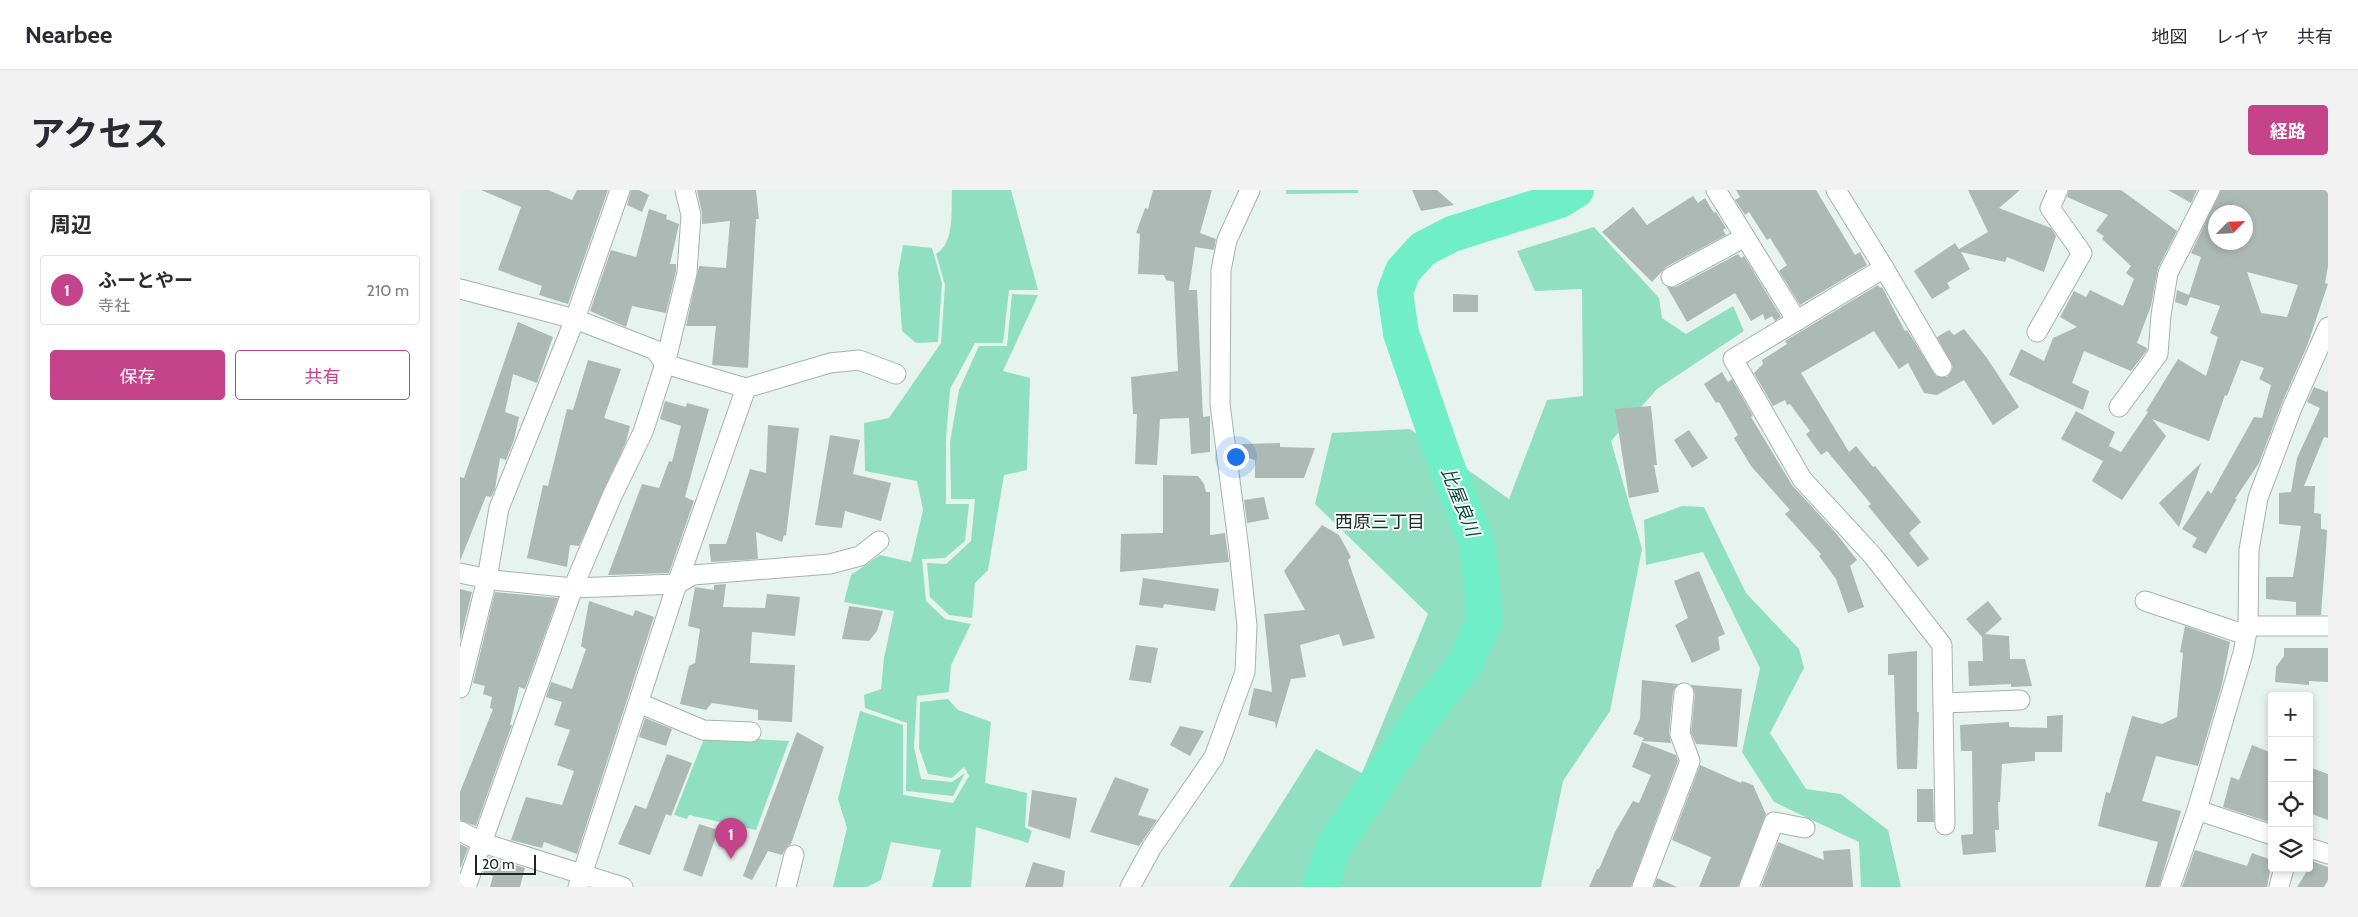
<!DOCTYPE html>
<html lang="ja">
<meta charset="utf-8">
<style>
:root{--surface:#fff;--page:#f2f2f3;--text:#2b2b33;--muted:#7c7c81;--line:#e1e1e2;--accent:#c5438b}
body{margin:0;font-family:Cabin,"Noto Sans JP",sans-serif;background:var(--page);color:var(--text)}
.controls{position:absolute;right:15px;bottom:15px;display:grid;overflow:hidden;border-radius:5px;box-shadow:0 2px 8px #0003}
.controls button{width:45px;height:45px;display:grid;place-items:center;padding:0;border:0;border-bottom:1px solid var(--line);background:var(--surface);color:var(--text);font:25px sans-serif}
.compass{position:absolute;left:1748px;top:15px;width:45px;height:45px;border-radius:50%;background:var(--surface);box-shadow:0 2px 8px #0003;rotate:66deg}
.scale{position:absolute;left:15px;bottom:12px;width:61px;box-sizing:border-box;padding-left:5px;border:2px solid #202423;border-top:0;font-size:14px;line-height:18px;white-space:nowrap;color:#202423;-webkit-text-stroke:4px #f8fffc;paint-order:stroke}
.you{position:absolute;left:775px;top:266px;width:18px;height:18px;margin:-12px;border:4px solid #fff;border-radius:50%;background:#1a73e8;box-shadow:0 0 0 8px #1a73e833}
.badge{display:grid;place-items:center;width:32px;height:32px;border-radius:50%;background:var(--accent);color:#fff;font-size:16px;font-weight:700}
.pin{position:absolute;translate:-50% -41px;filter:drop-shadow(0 1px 2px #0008)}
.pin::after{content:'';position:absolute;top:26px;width:18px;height:15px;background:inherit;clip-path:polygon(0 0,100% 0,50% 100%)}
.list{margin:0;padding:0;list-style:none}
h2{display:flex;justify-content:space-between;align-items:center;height:65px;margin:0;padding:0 20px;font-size:21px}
h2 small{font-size:16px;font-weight:400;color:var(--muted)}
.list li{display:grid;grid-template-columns:32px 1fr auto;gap:15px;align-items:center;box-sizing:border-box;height:70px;margin:0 10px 10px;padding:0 10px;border:1px solid var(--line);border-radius:5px}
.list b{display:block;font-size:19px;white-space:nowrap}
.list p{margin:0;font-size:16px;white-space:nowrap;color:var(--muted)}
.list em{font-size:16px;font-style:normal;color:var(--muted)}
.actions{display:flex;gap:10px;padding:15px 20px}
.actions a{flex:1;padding:11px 0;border:1px solid var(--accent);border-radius:5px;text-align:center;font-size:18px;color:var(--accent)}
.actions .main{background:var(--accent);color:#fff}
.icon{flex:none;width:28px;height:28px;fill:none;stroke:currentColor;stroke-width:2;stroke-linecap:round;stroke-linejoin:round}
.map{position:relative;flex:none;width:1868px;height:697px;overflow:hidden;border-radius:5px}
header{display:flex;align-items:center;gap:30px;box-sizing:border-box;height:70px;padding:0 25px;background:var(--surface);border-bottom:1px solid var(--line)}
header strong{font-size:24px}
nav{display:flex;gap:28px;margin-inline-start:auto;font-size:18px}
.intro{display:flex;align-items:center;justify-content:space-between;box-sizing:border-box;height:120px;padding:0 30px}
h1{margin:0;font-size:35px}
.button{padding:12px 22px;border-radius:5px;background:var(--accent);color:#fff;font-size:18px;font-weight:700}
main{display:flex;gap:30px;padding:0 30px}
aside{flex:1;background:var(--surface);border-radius:5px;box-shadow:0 2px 8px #0003}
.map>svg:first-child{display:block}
.green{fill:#90dfc3}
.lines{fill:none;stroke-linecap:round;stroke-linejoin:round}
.river{stroke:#70efc6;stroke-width:36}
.building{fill:#adb9b4;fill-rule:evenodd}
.minor-casing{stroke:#a6b2ad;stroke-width:21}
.minor{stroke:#fff;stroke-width:19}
.labels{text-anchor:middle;stroke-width:4;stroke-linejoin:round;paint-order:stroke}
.water-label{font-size:18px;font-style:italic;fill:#0b4435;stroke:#f8fffc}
.neighbourhood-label{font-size:18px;fill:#222c28;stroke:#f8fffc}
</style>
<header>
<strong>Nearbee</strong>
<nav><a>地図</a><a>レイヤ</a><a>共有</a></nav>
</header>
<div class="intro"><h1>アクセス</h1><a class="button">経路</a></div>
<main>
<aside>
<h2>周辺<small></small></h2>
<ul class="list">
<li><span class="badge">1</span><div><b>ふーとやー</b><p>寺社</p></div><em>210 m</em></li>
</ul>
<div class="actions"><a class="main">保存</a><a>共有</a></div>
</aside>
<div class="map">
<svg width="1868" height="697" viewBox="0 0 1868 697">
<rect width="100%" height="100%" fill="#e7f3ee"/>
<g class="green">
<path d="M492,0H551L578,100H549L543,153H515L490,199L486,249V314H509L505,351L485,368L462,369L466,411L485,429L511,434L491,475L489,502L457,506L454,557L461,589L492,592L505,583L493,606L446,601L447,533L405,518L404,505L421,499L424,468L434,421L384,412L391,385L420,365L451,372L463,320L457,291L405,281L404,233L429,228L481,153L485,95L476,64C495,53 491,19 492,0Z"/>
<polygon points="826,0 898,0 898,3 826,4"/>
<polygon points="1134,37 1199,108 1202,128 1226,144 1273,116 1284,141 1197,199 1151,251 1182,359 1150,521 1103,591 1081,697 769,697 856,559 902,583 968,424 855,314 872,243 950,239 1049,309 1087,210 1123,206 1122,99 1075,101 1057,61"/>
<polygon points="443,55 472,58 482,93 478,152 456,153 442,141 438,83"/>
<polygon points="552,104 578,105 543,181 570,188 567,280 544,285 528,380 515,393 512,428 489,425 470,407 467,373 486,374 511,351 515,309 491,309 490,252 499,200 519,156 547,156"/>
<polygon points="1222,316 1244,317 1286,403 1339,459 1344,478 1310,543 1346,599 1381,604 1428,640 1441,697 1401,697 1399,652 1314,612 1282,562 1300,478 1243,362 1186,375 1184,330"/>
<polygon points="488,509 498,520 531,532 525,593 567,603 565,637 572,641 568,653 516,637 511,697 472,697 481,660 431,652 421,690 407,697 373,697 387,638 378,609 400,521 443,535 443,605 493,613 509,586 504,577 492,588 468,584 459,558 460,512"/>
<polygon points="245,546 329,551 296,640 229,625 227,629 214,625"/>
<polygon points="264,639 283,644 278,660 258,656"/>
</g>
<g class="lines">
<polyline class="river" points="861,697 873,657 964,524 1005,474 1025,429 1017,352 985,272 941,143 935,102 943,81 963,59 992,44 1100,10 1116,0"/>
</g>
<g class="building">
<polygon points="21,0 88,0 112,10 117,0 148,0 108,114 79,105 82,96 38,80 61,17"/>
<polygon points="171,0 179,0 189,5 182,22 167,15"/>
<polygon points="237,0 296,0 299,29 296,29 288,178 252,175 256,136 226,136 239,76 266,78 270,31 242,34 242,23"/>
<polygon points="693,0 752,0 740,43 756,49 754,60 735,57 729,100 737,100 743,227 750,226 750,262 731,264 729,228 700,229 697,275 675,274 677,224 673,224 671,187 718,181 714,92 706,90 704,85 678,84 680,44 676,43 685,18 688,19"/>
<polygon points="952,0 977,0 994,15 961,21"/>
<polygon points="1276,0 1356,0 1395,65 1400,62 1407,75 1340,115 1319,81 1327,75 1310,48 1307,50 1289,22 1285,25 1275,10 1280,7"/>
<polygon points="1508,0 1560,0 1539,18 1591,38 1596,46 1584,82 1547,67 1545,72 1501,62 1510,79 1487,93 1490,98 1472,109 1454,81 1495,53 1499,59 1528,42"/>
<polygon points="1609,0 1661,0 1717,41 1698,78 1691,116 1677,153 1687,158 1687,160 1671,181 1624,161 1612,193 1629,201 1623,220 1549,185 1561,159 1584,171 1593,148 1617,137 1600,127 1614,101 1626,107 1630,100 1663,116 1674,89 1666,83 1671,76 1642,49 1644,46 1636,41 1648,25 1607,7"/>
<polygon points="1708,0 1737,0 1731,13"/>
<path d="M1761,0H1868V76L1865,93L1868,94L1847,156L1822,213L1799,273L1775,309H1777L1746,364L1732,357L1737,348L1722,339L1748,300L1751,304L1794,227L1802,228L1811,195L1799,189L1804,178L1781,170L1767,206L1765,205L1749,251L1692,229L1706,246L1662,310L1632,291L1643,271L1601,249L1616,221L1655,242L1649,256L1661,262L1688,222L1686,221L1718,169L1746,186L1758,147L1750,143L1760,116L1730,107L1727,116L1715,112L1717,100L1729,105L1741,67L1731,63ZM1756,22H1786V52H1756ZM1787,82L1838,95L1827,127L1801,123Z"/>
<polygon points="1233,6 1238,13 1245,8 1254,23 1256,22 1266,38 1263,40 1266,45 1206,77 1192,92 1142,42 1173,17 1187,35"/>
<polygon points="189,19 207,25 206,29 219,34 210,74 216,74 216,81 206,123 172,116 166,137 130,121 151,60 176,67"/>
<polygon points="1278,64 1281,68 1284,66 1321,127 1315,131 1312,126 1305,130 1303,124 1291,131 1275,103 1227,132 1207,97 1216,97"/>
<polygon points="1418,95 1420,98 1422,97 1445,141 1447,140 1476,186 1487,187 1493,177 1477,147 1489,140 1494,145 1504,139 1527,168 1559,217 1533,235 1504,190 1477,205 1464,203 1448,173 1439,179 1414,141 1341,183 1389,262 1396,256 1413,277 1415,276 1461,332 1449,343 1469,369 1458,377 1408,316 1411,314 1367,261 1361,265 1346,244 1350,241 1330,214 1327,215 1325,210 1313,216 1294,183 1303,174 1302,170 1327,154 1325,151"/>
<polygon points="993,104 1018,105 1018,122 993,122"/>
<polygon points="58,132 93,147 77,193 53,184 45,222 59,227 54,250 46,270 40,268 35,299 31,307 26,306 0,371 0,287 4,288"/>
<polygon points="128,170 161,179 144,228 170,236 166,252 119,356 110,355 107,377 67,368 83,295 88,296 107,219 113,220"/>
<polygon points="1262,182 1268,192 1272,189 1293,226 1291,227 1332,295 1375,342 1397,370 1390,376 1404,417 1388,423 1376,389 1359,366 1361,364 1325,324 1330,320 1291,276 1274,248 1278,245 1259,212 1256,213 1244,194"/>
<polygon points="1854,197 1867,202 1868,200 1868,248 1864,247 1844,296 1855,296 1854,323 1861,324 1861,339 1867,340 1866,359 1861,425 1836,425 1836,412 1806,409 1806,387 1833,387 1841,336 1819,334 1819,303 1831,302 1837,268 1860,218 1847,212"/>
<polygon points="205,211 226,217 227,213 249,219 225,307 234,311 209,383 148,385 182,294 199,298 209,271 212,272 221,236 200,229"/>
<polygon points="1191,216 1197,275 1194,275 1199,302 1169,308 1155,219"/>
<polygon points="308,235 339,238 326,346 324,345 322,352 296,342 298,369 251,372 249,354 266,354 290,279 306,283"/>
<polygon points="1229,240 1248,268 1232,278 1214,250"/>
<polygon points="370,245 400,250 393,284 431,293 421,331 385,321 382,338 355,335"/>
<polygon points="820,253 820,257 855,258 844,288 795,288 795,270 784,267 782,254"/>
<polygon points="1741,273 1719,337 1699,313"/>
<polygon points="703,285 738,286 744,294 746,302 750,302 750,345 765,343 769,372 660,382 661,344 703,343"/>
<polygon points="804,307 809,329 787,333 784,310"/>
<polygon points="862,335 879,345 891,367 888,370 915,448 883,456 879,444 840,455 846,487 831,489 816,539 815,532 788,525 794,498 812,502 804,424 845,420 824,381"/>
<polygon points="1239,381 1265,444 1258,447 1260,460 1232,473 1215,435 1228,428 1214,391"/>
<polygon points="683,388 759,399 755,421 704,414 703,418 679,415"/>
<polygon points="266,394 263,417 305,418 307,404 340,407 335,446 292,442 290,473 335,475 332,532 298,530 298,520 252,513 246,520 220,514 229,476 235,473 240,439 228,436 235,397 254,400 254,395"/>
<polygon points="0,399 12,402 0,451"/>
<polygon points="35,402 98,408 65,499 59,497 50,535 52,535 16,636 0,630 0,602 33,519 30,518 32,507 23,504 25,496 13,493"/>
<polygon points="129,411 173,426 175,420 194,427 117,664 84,652 82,658 51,650 66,607 102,615 113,584 114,581 97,575 110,540 94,535 102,512 86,507 91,492 112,499 126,459 121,456"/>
<polygon points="1528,411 1542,429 1525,444 1549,446 1550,469 1565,469 1572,496 1551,497 1551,494 1509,496 1508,471 1523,471 1522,447 1506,429"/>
<polygon points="389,416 423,421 417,441 409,451 382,449"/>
<polygon points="1725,436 1770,452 1762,494 1738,576 1696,566 1682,611 1721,621 1699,697 1685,697 1698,652 1638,636 1646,602 1650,603 1672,526 1702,534 1717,527 1723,463 1720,462"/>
<polygon points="676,455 698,458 691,493 669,490"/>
<polygon points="1824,458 1868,458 1868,492 1849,491 1849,495 1815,492 1816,477 1824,466"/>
<polygon points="1457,461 1457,522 1459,522 1457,579 1437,579 1434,485 1428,485 1428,464"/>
<polygon points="1182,490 1218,494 1213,502 1209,543 1211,553 1182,551 1184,548 1173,544 1180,529"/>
<polygon points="1231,495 1282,499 1277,557 1236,554 1231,543 1235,504"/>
<polygon points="1603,525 1602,562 1575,562 1575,571 1542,574 1540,612 1538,612 1539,640 1535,640 1536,662 1503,665 1501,645 1513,644 1512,561 1501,561 1500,535 1549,532 1549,537 1587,538 1587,526"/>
<polygon points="185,528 212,539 206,556 179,547"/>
<polygon points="720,536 744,541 730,566 710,555"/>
<polygon points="337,542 364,557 331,654 326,658 322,665 308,661 292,690 283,686"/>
<polygon points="1182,552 1216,565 1218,571 1171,697 1129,697 1137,679 1139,679 1155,642 1173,611 1179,613 1191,585 1172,577"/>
<polygon points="1792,555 1812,563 1812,633 1763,617 1771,587 1779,590"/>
<polygon points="207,564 232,573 211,626 206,624 190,665 158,654 175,615 186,619"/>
<polygon points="1240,575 1281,593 1282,591 1293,595 1306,624 1278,697 1239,697 1251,667 1212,650"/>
<polygon points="1849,577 1868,584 1868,630 1849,623"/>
<polygon points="655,587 689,599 678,625 697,630 679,656 630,642"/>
<polygon points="1457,599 1473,599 1474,632 1457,632"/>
<polygon points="572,600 617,608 610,649 568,636"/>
<polygon points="239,634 258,640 242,687 223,680"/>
<polygon points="1318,652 1364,670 1363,661 1390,659 1393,697 1301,697"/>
<polygon points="0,654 8,658 1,677 0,677"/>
<polygon points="1735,660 1787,676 1792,663 1812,670 1807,697 1722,697"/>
<polygon points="29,667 65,678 60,697 30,697 33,686 23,683"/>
<polygon points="1849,670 1868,677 1868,690 1864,697 1837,697 1849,678"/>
<polygon points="573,672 605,681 603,697 565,697"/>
<polygon points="1197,688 1217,697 1194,697"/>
</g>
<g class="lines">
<defs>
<g id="minor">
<polyline points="1256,0 1337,131"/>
<polyline points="1376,0 1424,78"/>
<polyline points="1211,87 1285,47"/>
<polyline points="0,99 115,129 195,160 205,174 286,198 217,394 118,697"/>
<polyline points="1577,142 1622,63 1590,18 1598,0"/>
<polyline points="1482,177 1424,78 1273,169 1342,289 1413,366 1482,455 1485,635"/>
<polyline points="286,198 370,173 399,170 436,184"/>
<polyline points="1659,217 1698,164 1701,125 1708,83 1750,0"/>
<polyline points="0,383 33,390 113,398 217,394 233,385 370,374 400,366 419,351"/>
<polyline points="1685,411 1786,445"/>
<polyline points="1788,436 1868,436"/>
<polyline points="0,498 27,389 39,318 115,129 160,0"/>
<polyline points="179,513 243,540 291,542"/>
<polyline points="1483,513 1560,510"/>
<polyline points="1737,620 1812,645"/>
<polyline points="0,641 23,653 163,697"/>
<polyline points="1849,658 1868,664"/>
<polyline points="6,697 113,398 152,306 183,242 205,174 227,83 231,25 225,0"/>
<polyline points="326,697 334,665"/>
<polyline points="670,697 692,657 754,567 785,482 787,436 779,360 760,214 761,80 767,50 790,0"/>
<polyline points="1182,697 1230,571 1220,544 1224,503"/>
<polyline points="1289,697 1314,632 1345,638"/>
<polyline points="1710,697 1737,620 1783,463 1788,436 1789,360 1798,308 1832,218 1868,137"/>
<polyline points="1819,697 1824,678"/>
</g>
</defs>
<use href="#minor" class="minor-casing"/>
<use href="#minor" class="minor"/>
</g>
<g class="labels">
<g class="water-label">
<text transform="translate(1000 312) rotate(68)" y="6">比屋良川</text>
</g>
<g class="neighbourhood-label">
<text x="920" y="338">西原三丁目</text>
</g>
</g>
</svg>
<div class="controls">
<button>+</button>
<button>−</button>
<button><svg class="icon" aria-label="locate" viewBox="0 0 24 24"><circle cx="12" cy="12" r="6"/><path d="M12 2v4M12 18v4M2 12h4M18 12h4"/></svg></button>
<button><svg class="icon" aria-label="layers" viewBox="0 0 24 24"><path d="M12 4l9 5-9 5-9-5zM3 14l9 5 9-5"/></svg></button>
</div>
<svg class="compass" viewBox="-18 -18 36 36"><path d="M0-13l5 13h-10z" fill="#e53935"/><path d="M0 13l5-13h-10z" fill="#7c7c81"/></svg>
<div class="scale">20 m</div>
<div class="you"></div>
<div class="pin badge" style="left:271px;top:669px">1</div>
</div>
</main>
